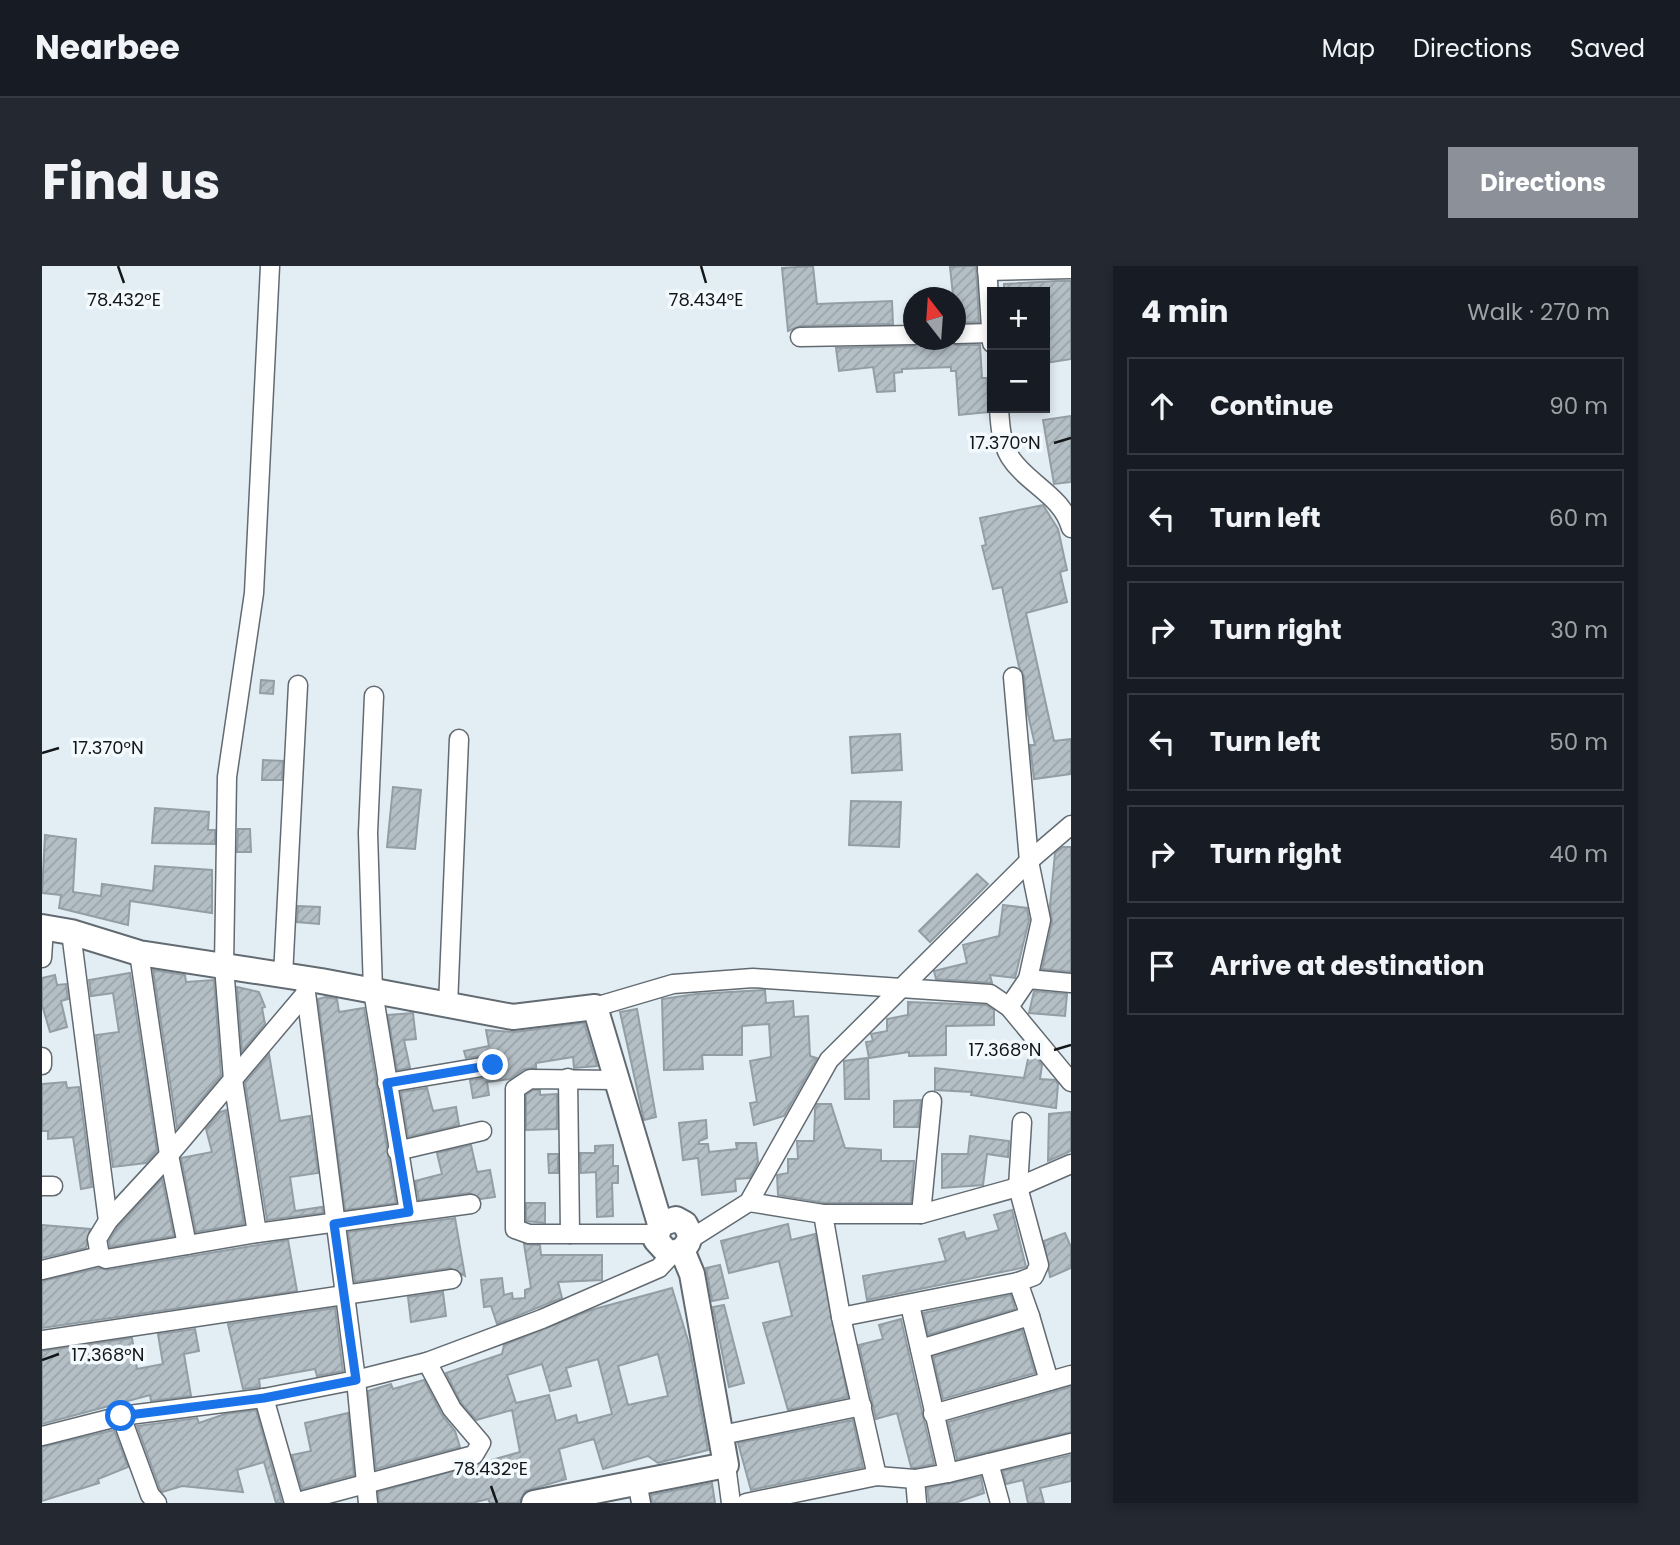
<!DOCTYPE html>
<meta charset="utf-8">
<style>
:root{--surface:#171b24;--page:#242831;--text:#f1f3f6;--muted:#9ea1a6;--line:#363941;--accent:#8c9099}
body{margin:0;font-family:Poppins,sans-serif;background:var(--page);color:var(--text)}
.controls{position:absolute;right:21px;top:21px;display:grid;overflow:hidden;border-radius:0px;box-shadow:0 4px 10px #0003}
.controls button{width:63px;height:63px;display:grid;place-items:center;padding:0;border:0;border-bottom:2px solid var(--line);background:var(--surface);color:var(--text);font:35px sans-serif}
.compass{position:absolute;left:861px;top:21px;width:63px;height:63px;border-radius:50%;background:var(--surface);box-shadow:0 4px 10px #0003;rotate:343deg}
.stop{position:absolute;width:21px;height:21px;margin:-16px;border:5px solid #1a73e8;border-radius:50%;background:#fff}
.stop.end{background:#1a73e8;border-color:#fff;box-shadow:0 2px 7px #0008}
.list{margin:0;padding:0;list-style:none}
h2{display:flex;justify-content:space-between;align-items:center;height:91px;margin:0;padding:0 28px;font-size:30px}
h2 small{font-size:23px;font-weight:400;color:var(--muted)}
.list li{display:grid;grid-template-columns:46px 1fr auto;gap:21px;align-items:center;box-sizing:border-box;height:98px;margin:0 14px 14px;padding:0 14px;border:2px solid var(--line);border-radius:0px}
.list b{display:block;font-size:26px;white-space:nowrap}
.list em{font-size:23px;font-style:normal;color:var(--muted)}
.icon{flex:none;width:38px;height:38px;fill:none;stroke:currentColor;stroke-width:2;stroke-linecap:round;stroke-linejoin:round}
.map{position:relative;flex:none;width:1029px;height:1237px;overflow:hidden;border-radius:0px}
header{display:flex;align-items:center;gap:42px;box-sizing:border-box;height:98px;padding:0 35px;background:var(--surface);border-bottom:2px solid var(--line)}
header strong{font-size:33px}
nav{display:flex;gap:38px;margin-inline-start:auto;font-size:24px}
.intro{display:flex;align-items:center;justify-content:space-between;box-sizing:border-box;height:168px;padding:0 42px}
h1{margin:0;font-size:49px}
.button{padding:18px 32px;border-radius:0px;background:var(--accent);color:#fff;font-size:24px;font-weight:700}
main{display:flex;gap:42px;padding:0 42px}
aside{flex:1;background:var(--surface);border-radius:0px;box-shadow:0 4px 10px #0003}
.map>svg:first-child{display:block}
.building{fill:url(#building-hatch);stroke:#939da4;stroke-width:2;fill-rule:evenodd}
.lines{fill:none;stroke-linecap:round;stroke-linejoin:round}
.street-casing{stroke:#626b71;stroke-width:21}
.secondary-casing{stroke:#626b71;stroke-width:28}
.street{stroke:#fff;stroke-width:18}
.secondary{stroke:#fff;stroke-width:24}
.route{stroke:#1a73e8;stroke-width:9}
.ticks{fill:none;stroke:#131719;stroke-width:2.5}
.ticks-label{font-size:18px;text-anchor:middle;fill:#131719;stroke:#f3fafe;stroke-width:7;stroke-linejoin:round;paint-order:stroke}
</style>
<header>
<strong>Nearbee</strong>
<nav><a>Map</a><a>Directions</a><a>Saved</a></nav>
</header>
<div class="intro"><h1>Find us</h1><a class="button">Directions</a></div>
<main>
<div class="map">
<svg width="1029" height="1237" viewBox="0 0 1029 1237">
<defs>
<pattern id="building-hatch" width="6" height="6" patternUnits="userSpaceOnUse" patternTransform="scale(1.75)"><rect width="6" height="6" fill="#b3bec5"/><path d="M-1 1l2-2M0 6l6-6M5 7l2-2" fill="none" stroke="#99a3a9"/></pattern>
</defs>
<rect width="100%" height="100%" fill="#e3edf4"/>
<g class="building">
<polygon points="771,0 775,38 850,35 851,58 758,60 746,65 740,2"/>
<polygon points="923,0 934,0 937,56 914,57 908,1"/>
<polygon points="1014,15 1029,15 1029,93 1003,97 1003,26 962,26 962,18"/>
<polygon points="882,74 904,74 914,79 938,79 940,112 945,112 946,146 917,149 914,105 909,105 909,101 860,103 860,106 852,107 853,125 835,126 831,101 797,105 794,82 872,80"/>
<polygon points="1029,150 1029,216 1012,218 1001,154"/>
<polygon points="1001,239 1016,263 1025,304 1018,306 1025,336 984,347 1012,475 1029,473 1029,508 992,513 988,479 993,479 985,444 982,410 977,401 960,321 951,323 940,280 944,279 938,252"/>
<polygon points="219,414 232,415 231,428 218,427"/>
<polygon points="858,468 860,504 810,507 808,471"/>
<polygon points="221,494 241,495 240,514 220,514"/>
<polygon points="351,521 379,524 373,583 345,581"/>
<polygon points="809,535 859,536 857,581 807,579"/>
<polygon points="113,542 167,546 166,564 173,564 173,578 110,577"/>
<polygon points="196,563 208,563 209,586 195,586"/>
<polygon points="3,569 34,573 31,626 59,630 60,618 111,625 113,600 170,604 170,647 88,635 86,659 17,642 19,629 0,627"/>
<polygon points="1021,581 1029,581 1029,706 1000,703 1010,656 1008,640 1013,587"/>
<polygon points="935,608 946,618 888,676 877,665"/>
<polygon points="961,639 985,642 987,654 973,712 948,709 950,717 894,713 892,705 925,697 921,679 957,670"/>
<polygon points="256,640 278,641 277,658 255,656"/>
<polygon points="111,704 143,709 144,716 172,714 179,810 135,862"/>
<polygon points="88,707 115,885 104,897 71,901 54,769 77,766 71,727 49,730 47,714"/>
<polygon points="13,709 15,719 24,718 26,733 19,735 25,761 8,766 0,739 0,712"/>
<polygon points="195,721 217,726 223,741 220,742 223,758 200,785"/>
<polygon points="723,724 724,737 751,735 752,751 766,750 768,790 775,792 742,850 712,859 708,837 715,836 708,795 729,791 727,758 700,760 700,789 660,789 661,803 622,804 620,733 654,728"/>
<polygon points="992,725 1025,728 1023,750 987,747"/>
<polygon points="284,731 295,733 297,746 322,742 354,937 303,944 276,733"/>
<polygon points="866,736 944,739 952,744 952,759 904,760 904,789 867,790 867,786 827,792 824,776 831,775 829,768 845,765 845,753 866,749"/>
<polygon points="595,743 614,851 602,854 578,746"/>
<polygon points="371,747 374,773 362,774 368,802 355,804 346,749"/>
<polygon points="542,757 555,800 532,802 531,791 494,797 494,802 482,803 468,813 445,816 447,829 431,832 428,814 454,810 462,802 460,792 454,788 424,792 422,785 447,780 444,764 473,766"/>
<polygon points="988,784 1000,799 998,813 1013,814 1016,818 1014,842 929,829 930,826 893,824 893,802 982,812"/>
<polygon points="227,788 238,855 268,850 276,907 248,911 253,945 280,941 281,947 225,954 203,817"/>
<polygon points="826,792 827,833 803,833 802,795"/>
<polygon points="24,816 25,822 37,821 50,921 39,923 31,871 6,873 6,865 0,865 0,818"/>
<polygon points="385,822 391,845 414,841 417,859 366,871 359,826"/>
<polygon points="491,824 498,824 498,829 515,828 515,863 484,864 484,829"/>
<polygon points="879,834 876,861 852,861 852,835"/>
<polygon points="775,838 789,838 803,882 839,884 839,895 872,895 869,937 782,937 736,929 735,909 746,907 746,893 756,893 755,875 772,875 773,843"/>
<polygon points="184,844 202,958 154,966 139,892 170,886 164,863 178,846"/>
<polygon points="1029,846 1029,885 1006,895 1007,848"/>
<polygon points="664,854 665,872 657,875 657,878 666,878 667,886 695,883 694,877 714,877 716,896 708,912 693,913 694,925 660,929 656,892 641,894 637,857"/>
<polygon points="928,870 967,875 966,891 945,888 941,919 900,922 900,888 926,888"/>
<polygon points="429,879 435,906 448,904 453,931 439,933 427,927 377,934 373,915 400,908 395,887"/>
<polygon points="571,879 571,900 576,900 576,917 570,917 571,950 555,951 554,906 539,907 538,887 553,887 553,880"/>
<polygon points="506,888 516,888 516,907 507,907"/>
<polygon points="120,913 132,970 68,981 67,975 75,962"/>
<polygon points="484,937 503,937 503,957 484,955"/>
<polygon points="970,944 984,1001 825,1034 821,1010 904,995 897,973 922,966 924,973 957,964 952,949"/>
<polygon points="413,952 423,1010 408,1002 313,1016 306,966"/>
<polygon points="746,958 749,974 773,968 806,1131 746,1144 721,1057 750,1050 737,995 687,1007 679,975"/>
<polygon points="0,959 48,963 44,982 0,992"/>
<polygon points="1023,967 1029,981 1029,1002 1008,1011 1002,975"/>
<polygon points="246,974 255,1025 0,1062 0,1015 57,1002 66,1004"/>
<polygon points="482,978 498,979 499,989 560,989 560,1014 516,1016 520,1032 455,1058 449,1040 442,1041 439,1014 460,1012 462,1029 470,1027 471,1033 483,1032 483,1024 489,1022"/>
<polygon points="678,999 686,1032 670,1035 664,1002"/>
<path d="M630,1022L647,1078L666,1184L616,1197L606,1190L561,1203L552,1173L517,1183L524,1213L483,1225L478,1237H448L446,1233L430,1237H337L336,1226L478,1186L470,1144L434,1154L419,1137L404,1107L460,1088L462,1079L549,1044ZM616,1088L626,1130L586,1139L576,1100ZM556,1093L570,1148L536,1157L534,1149L514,1155L507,1129L474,1137L465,1109L500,1098L508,1125L529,1120L524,1102Z"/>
<polygon points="401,1026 404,1050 369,1056 366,1031"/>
<polygon points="969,1029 973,1043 886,1069 881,1047"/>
<polygon points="682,1039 702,1117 687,1121 671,1041"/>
<polygon points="293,1042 301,1105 275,1110 273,1103 217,1113 218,1121 201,1123 186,1058"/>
<polygon points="859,1053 892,1198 872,1202 869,1201 855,1147 834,1153 817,1079 841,1073 837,1059"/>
<polygon points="153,1063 157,1085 142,1088 149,1130 109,1135 108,1129 0,1158 0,1085 90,1072 95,1103 121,1098 116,1068"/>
<polygon points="980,1064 993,1107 901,1133 891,1091"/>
<polygon points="382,1114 400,1149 413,1165 418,1181 334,1203 326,1125 349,1118 351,1123"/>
<polygon points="1029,1121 1029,1166 915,1193 906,1156"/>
<polygon points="214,1144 240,1237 234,1237 222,1196 195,1204 201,1226 140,1220 120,1226 118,1223 95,1160 155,1152 157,1157 183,1148"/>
<polygon points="306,1147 312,1209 260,1223 250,1189 269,1185 263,1157"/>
<polygon points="811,1154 821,1201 709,1224 696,1177"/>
<polygon points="72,1164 86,1201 56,1213 57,1217 0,1235 0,1181"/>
<polygon points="1029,1189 1029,1215 998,1222 1002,1237 986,1237 981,1214 964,1218 961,1205"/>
<polygon points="939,1211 942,1227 913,1237 887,1237 885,1222"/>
<polygon points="670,1217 673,1237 610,1237 609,1229"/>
</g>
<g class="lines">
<defs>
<g id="street">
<polyline points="945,0 950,77"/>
<polyline points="945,5 1029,3"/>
<polyline points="914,68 949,67"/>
<polyline points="758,71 872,69"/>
<path d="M957,142C958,159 959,176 968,191C985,218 1020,229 1029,262"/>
<polyline points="332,430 326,567 331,725 367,946"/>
<polyline points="29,666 66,955"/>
<polyline points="97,687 127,889 145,979"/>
<polyline points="0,692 2,662"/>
<polyline points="241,710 256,419"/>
<polyline points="986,713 1029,717"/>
<polyline points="263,719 314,1114 326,1237"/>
<polyline points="264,727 127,889 66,955 55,973 58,990 64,993 215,967 429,938"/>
<polyline points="406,740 417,473"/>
<polyline points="553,741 631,718 711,712 948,728 967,741 1029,816"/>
<polyline points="967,741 986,713 999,654 987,595 971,411"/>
<polyline points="0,791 0,799"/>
<polyline points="526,812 528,968"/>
<polyline points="573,814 488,813 473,823 473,963 487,968 614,968"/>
<polyline points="345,817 451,799"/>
<polyline points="355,885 440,865"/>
<polyline points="0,920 11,920"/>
<polyline points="707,936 781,948 879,948 976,921 1029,898"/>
<polyline points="781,948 799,1051 835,1210"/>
<polyline points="879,948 890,835"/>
<polyline points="215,967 191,814 182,700 185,511 212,327 228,0"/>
<polyline points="647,974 707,936 787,794 987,595 1029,559"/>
<polyline points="0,1004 58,990"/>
<polyline points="976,1016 992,1010 997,999 976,921 980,856"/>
<polyline points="868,1039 906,1207"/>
<polyline points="799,1051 976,1016 988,1050"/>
<polyline points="0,1074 410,1013"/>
<polyline points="878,1083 988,1050 1007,1115"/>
<polyline points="222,1132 252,1237 432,1189 439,1177 410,1143 385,1096"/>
<polyline points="891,1148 1029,1109"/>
<polyline points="79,1150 108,1229 115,1237"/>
<polyline points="680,1169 820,1140"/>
<polyline points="0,1170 79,1150 222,1132 314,1114 385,1096 500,1053 617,1002 631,987"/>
<polyline points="947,1197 958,1237"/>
<polyline points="684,1199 689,1237"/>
<polyline points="873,1213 875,1237"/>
<polyline points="595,1215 599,1237"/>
<polyline points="704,1237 835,1210 873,1213 906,1207 1029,1177"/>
</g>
<g id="secondary">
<path d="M0,661L29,666L97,687L279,715L471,751L553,741L618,958L614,974L625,986C638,988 647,981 648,968L643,958L634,953L618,958"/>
<polyline points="492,1237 684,1199 650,1008 640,984"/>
</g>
</defs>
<use href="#street" class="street-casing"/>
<use href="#secondary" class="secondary-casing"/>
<use href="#street" class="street"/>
<use href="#secondary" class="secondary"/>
</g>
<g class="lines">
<polyline class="route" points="79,1150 222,1132 314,1114 292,958 367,946 345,817 451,799"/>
</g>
<path class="ticks" d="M76,0L82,17M659,0L664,17M1012,177L1029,172M0,487L17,482M1012,784L1029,779M0,1094L17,1088M449,1220L455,1237"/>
<g class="ticks-label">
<text x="82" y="40">78.432°E</text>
<text x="664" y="40">78.434°E</text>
<text x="963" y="183">17.370°N</text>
<text x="66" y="488">17.370°N</text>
<text x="963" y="790">17.368°N</text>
<text x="66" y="1095">17.368°N</text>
<text x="449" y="1209">78.432°E</text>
</g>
</svg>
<div class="controls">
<button>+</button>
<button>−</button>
</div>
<svg class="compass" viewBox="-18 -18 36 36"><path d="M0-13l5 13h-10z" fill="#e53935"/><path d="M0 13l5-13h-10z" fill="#9ea1a6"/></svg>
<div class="stop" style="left:79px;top:1150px"></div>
<div class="stop end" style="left:451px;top:799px"></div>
</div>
<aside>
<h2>4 min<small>Walk · 270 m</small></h2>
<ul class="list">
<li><svg class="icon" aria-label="ahead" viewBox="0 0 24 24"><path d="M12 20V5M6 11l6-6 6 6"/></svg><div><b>Continue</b></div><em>90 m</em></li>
<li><svg class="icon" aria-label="left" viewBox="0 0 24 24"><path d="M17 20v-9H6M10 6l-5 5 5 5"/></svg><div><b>Turn left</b></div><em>60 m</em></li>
<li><svg class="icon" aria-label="right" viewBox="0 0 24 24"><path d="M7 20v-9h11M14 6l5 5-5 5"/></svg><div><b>Turn right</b></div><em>30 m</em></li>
<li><svg class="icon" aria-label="left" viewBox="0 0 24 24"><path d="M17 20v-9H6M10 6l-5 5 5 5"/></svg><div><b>Turn left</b></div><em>50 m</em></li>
<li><svg class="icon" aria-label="right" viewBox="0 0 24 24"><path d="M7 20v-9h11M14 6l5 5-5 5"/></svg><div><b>Turn right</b></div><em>40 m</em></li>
<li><svg class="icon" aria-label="arrive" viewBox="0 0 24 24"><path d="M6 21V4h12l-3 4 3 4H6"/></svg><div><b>Arrive at destination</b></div></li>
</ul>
</aside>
</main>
